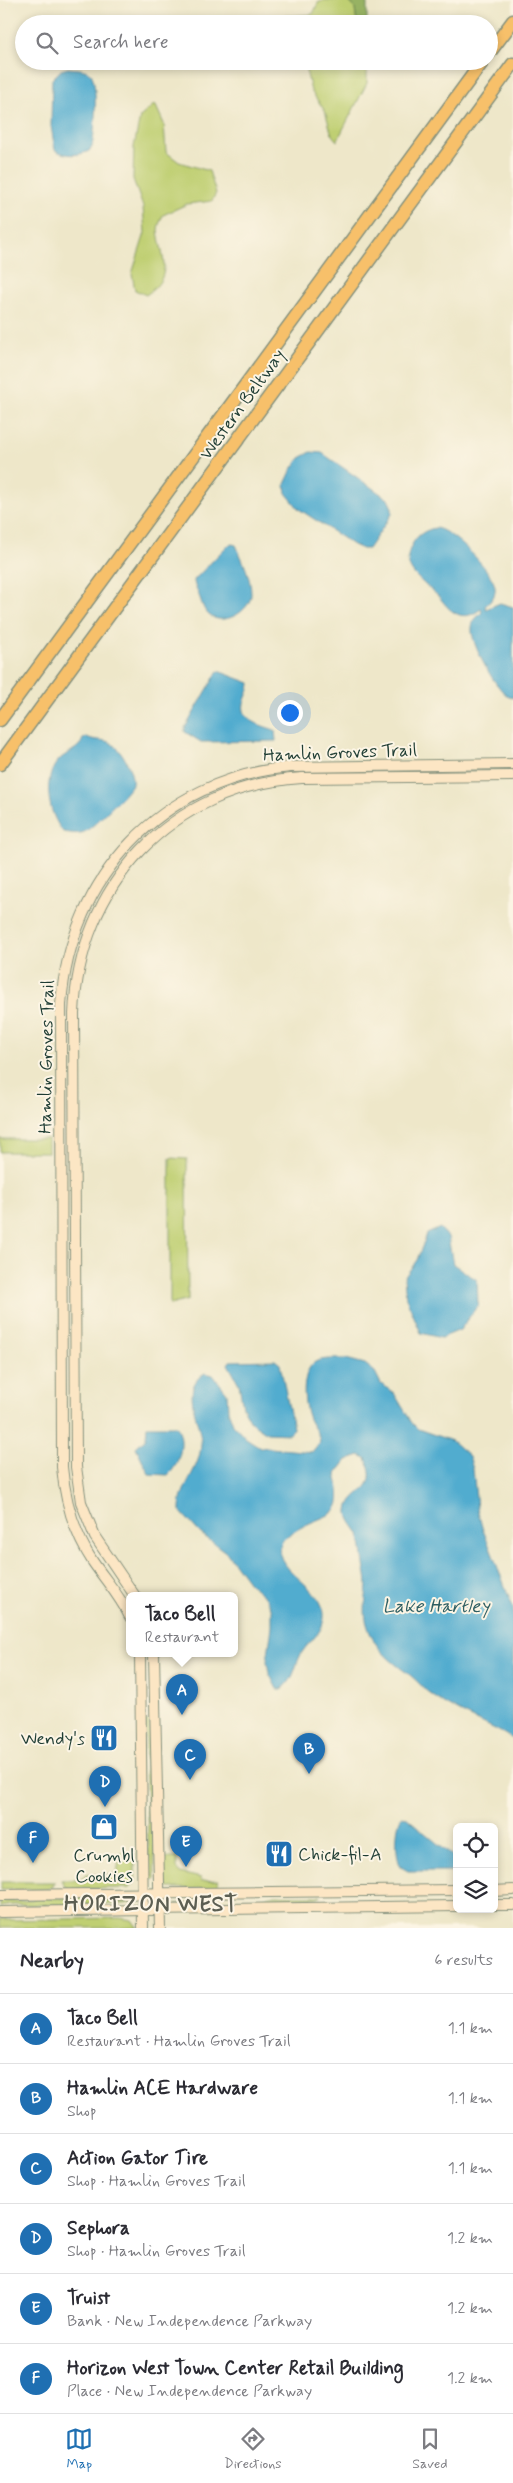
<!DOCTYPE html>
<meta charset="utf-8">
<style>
:root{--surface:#fff;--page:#f2f2f3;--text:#2b2b33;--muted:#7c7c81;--line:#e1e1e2;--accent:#1f6fb2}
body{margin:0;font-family:Mynerve,sans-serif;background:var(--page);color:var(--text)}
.controls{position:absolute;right:15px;bottom:15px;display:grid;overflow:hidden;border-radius:8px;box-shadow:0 2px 8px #0003}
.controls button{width:45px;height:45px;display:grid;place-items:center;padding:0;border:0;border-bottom:1px solid var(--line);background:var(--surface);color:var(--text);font:25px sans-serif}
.you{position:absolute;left:289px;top:712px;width:18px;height:18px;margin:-12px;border:4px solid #fff;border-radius:50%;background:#1a73e8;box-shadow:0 0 0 8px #1a73e833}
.badge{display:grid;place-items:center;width:32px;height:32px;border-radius:50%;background:var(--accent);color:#fff;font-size:16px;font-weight:700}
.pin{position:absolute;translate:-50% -41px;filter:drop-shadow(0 1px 2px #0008)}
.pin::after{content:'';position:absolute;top:26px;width:18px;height:15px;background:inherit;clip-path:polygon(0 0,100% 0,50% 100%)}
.popup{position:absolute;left:126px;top:1592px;width:112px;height:65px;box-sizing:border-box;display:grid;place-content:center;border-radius:8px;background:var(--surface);filter:drop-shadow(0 1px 4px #0005);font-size:16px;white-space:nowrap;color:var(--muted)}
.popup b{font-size:19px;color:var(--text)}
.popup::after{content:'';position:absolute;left:50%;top:100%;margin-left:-10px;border:10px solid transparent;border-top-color:var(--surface)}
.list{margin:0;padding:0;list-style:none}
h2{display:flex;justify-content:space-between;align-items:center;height:65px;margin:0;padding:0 20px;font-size:21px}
h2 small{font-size:16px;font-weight:400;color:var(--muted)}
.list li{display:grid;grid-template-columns:32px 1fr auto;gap:15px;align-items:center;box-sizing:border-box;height:70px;padding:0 20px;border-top:1px solid var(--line)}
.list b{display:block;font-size:19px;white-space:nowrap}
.list p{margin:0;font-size:16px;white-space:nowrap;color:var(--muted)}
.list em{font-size:16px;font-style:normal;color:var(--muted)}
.icon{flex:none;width:28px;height:28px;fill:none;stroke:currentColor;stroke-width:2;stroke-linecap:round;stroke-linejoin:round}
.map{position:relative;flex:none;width:513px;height:1928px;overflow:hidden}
.search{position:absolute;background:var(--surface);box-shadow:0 2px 8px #0003;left:15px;right:15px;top:15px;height:55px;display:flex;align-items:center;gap:12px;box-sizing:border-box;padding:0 18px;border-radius:28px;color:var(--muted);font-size:19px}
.sheet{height:485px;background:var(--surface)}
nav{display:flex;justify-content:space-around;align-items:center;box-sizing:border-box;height:70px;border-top:1px solid var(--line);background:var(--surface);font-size:14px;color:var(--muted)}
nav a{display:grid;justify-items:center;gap:2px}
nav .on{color:var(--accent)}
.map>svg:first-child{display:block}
.green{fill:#bfcf72;stroke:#6f8653}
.forest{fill:#97b264;stroke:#5b784c}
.water{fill:#51accf;stroke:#387482}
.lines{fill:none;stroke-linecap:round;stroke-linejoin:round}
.secondary-casing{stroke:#86927e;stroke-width:12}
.highway-casing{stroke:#86927e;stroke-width:15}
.secondary{stroke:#fce6c4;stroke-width:10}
.highway{stroke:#f7c06b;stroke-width:12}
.labels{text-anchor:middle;stroke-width:4;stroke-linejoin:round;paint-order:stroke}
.street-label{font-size:18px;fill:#1f3d34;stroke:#fcf5e5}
.poi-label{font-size:18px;fill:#1f3d34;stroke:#fcf5e5;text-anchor:end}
.water-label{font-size:19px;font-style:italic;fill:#2e5e62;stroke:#fcf5e5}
.district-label{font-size:22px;font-weight:bold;letter-spacing:1px;fill:#5c5e52;stroke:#fcf5e5}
</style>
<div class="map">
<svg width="513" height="1928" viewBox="0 0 513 1928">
<rect width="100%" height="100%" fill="#fcf5e5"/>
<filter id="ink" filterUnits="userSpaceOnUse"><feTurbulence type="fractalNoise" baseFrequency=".02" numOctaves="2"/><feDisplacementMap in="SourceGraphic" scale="10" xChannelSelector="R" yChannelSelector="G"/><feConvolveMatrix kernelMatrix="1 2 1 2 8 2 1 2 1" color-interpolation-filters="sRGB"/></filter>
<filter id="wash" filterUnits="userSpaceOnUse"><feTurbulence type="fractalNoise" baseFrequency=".0096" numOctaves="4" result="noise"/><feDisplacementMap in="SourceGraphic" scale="20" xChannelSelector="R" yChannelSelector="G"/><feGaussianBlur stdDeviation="1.12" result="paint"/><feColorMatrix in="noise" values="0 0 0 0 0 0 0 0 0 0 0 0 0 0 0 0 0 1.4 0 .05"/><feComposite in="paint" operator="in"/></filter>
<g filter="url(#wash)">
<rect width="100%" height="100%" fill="#eee7c9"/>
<g class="green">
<path d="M324,0H348L355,8L357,24H272L268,19C276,15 301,16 313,14L318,3Z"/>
<polygon points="297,61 367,61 367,83 337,141 332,135 325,111 311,91 305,66"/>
<path d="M155,104L164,124L166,152L179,162L209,171L216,193L212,201L187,204L163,215C161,220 158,225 158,230C161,258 175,275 146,295L135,290L132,274L145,233L143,207L133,179L134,147L140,117Z"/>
<rect x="0" y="1139" width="48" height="13"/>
<polygon points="170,1158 187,1159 188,1300 170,1305"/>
<path d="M148,1721L150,1723C151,1775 155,1826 155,1879L153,1880L149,1876C148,1824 145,1774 145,1722Z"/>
<polygon points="123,1852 135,1852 135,1881 129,1888 72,1889 65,1887 61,1880 80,1880 87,1875 117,1874 120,1854"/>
<polygon points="163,1858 177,1858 177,1868 180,1873 201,1878 201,1881 218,1880 218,1889 168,1888 164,1882"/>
<polygon points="0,1882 55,1882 52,1887 47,1889 0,1890"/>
<polygon points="275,1895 321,1896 320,1898 276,1899 247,1905 174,1904 245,1902"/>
<polygon points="37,1898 128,1898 130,1900 129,1903 124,1904 12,1905 0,1907 0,1901 23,1901"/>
<polygon points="120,1918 132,1920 138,1928 0,1928 0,1920"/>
</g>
<polygon class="forest" points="348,0 367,0 367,24 357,24 355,8"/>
<g class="water">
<path d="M68,68C75,69 86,68 91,74C98,83 95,134 92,146L89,151C78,156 65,156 55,150L51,126L52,79L61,70Z"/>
<polygon points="311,452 322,453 388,499 392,508 392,514 368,549 362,549 353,545 299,509 286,493 285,484 292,469 300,458"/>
<path d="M435,528C451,529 493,571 495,587C496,596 491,601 485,606L486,609L500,603L513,607V698C498,696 470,643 472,628C472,621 477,617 482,612L481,609C474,614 468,617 460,615C449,612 444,602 437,595C420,579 398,568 413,543C418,534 426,530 435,528Z"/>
<path d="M232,544L236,545C242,559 251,577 251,593C252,611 223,627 209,615C204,611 202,604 200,598C198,592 194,586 194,580L227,546Z"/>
<path d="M218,671L250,683C250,690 246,696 244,703C240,721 263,726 275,730L276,741L201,742L185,732V728Z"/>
<path d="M87,737C98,743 106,736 118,749C125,756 134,775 132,784C131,789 92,828 86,831C78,835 72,833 63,832C49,814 42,782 57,762C64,753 80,750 83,739Z"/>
<polygon points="440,1228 448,1237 453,1264 477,1280 478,1305 460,1330 441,1338 421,1333 406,1298 404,1278 417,1260 427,1234"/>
<path d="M346,1359L365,1364L375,1372L381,1384L394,1393L412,1423L418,1429L452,1441L469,1456L473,1469L477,1508L482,1527L513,1607V1739C487,1723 458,1714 433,1696C424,1690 418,1681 410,1675C389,1660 372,1647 366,1620C363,1605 369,1589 366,1575C363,1564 362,1541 359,1534C355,1526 347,1520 348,1510C352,1487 381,1494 366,1458L359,1455L347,1460L336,1474C348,1522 328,1510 295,1531C290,1534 283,1538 281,1544C269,1572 337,1590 322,1626C318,1637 305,1645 300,1656C294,1669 294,1680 282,1689H277L269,1673L267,1661L272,1627V1610L266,1598L249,1583L227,1553L200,1533L180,1511C179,1486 200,1470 201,1445C202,1421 178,1389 205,1373L213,1375L227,1393L228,1410L233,1424L246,1438L260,1447L312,1452L320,1442C319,1433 314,1429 310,1421C303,1407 300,1372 315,1362C323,1358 337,1359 346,1359Z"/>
<polygon points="275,1360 280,1364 293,1428 290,1434 267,1433 251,1422 243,1407 239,1384 228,1364 230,1361"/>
<path d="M147,1426H176C186,1437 180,1465 168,1475L149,1474L136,1447L146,1438Z"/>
<path d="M402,1816L406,1817L457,1860V1868L452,1871H408L401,1867C395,1857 395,1825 402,1816Z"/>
</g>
</g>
<g filter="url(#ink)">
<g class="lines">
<defs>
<g id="secondary">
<path d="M135,1596L95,1537L81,1502L76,1467L74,1014C79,885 171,786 302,778L513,776"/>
<path d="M130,1617C120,1596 106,1581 93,1562C74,1533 65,1502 62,1467L61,1005C70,877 162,778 291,767L513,764"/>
<polyline points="140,1654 143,1928"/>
<polyline points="154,1654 160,1928"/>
<polyline points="494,1891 513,1890"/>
<polyline points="0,1895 457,1890"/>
<polyline points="494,1905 513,1905"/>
<polyline points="0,1912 457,1906"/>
</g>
<g id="highway">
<polyline points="489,53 513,21"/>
<polyline points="0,720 483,61"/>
<polyline points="0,764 513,64"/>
</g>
</defs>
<use href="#secondary" class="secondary-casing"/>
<use href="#highway" class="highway-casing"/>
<use href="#secondary" class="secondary"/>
<use href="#highway" class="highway"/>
</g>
</g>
<defs>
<symbol id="restaurant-square" viewBox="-11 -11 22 22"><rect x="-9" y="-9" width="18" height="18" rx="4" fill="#1f6fb2" stroke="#fcf5e5"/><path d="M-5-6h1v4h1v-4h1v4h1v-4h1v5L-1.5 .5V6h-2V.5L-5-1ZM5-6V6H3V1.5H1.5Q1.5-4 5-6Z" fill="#fff"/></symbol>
<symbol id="shop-square" viewBox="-11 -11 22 22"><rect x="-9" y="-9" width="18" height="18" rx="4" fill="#1f6fb2" stroke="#fcf5e5"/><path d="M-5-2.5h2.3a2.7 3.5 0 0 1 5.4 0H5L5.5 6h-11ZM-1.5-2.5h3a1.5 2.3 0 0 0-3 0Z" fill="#fff"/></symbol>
</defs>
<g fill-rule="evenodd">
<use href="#restaurant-square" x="88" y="1722" width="32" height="32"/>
<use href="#shop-square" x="88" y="1811" width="32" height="32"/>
<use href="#restaurant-square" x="263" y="1838" width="32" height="32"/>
</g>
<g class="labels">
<g class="street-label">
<text transform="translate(242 404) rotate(-54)" y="6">Western Beltway</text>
<text transform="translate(340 752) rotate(-2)" y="6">Hamlin Groves Trail</text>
<text transform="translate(46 1057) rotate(-89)" y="6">Hamlin Groves Trail</text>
</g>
<g class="poi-label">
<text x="85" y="1744">Wendy's</text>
<text x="298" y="1860" text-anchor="start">Chick-fil-A</text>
<text x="104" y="1861" text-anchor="middle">Crumbl<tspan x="104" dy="21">Cookies</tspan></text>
</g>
<g class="water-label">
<text x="436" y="1612">Lake Hartley</text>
</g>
<g class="district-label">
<text x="151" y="1911">HORIZON WEST</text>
</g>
</g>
</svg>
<div class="controls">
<button><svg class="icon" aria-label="locate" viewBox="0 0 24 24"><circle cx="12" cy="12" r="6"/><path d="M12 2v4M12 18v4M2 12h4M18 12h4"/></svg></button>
<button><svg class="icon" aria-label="layers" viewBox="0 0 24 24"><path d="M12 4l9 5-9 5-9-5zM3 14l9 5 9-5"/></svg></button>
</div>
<div class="you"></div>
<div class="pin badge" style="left:182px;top:1715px">A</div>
<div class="popup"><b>Taco Bell</b>Restaurant</div>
<div class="pin badge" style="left:309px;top:1774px">B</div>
<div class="pin badge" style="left:190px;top:1780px">C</div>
<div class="pin badge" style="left:105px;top:1807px">D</div>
<div class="pin badge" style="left:186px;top:1867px">E</div>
<div class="pin badge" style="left:33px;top:1863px">F</div>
<div class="search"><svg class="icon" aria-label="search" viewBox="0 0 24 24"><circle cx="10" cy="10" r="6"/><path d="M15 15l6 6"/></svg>Search here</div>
</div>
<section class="sheet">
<h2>Nearby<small>6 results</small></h2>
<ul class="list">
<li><span class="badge">A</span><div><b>Taco Bell</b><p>Restaurant · Hamlin Groves Trail</p></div><em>1.1 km</em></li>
<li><span class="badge">B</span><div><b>Hamlin ACE Hardware</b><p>Shop</p></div><em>1.1 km</em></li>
<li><span class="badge">C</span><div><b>Action Gator Tire</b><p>Shop · Hamlin Groves Trail</p></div><em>1.1 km</em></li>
<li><span class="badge">D</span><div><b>Sephora</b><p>Shop · Hamlin Groves Trail</p></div><em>1.2 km</em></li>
<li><span class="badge">E</span><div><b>Truist</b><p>Bank · New Independence Parkway</p></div><em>1.2 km</em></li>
<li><span class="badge">F</span><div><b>Horizon West Town Center Retail Building</b><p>Place · New Independence Parkway</p></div><em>1.2 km</em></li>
</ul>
</section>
<nav>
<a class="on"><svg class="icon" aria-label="map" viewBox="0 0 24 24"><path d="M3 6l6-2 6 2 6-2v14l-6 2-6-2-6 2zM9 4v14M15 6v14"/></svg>Map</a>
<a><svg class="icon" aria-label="directions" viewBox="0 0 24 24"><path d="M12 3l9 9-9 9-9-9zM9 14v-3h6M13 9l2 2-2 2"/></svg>Directions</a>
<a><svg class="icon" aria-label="saved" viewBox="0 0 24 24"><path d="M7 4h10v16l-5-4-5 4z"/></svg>Saved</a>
</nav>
